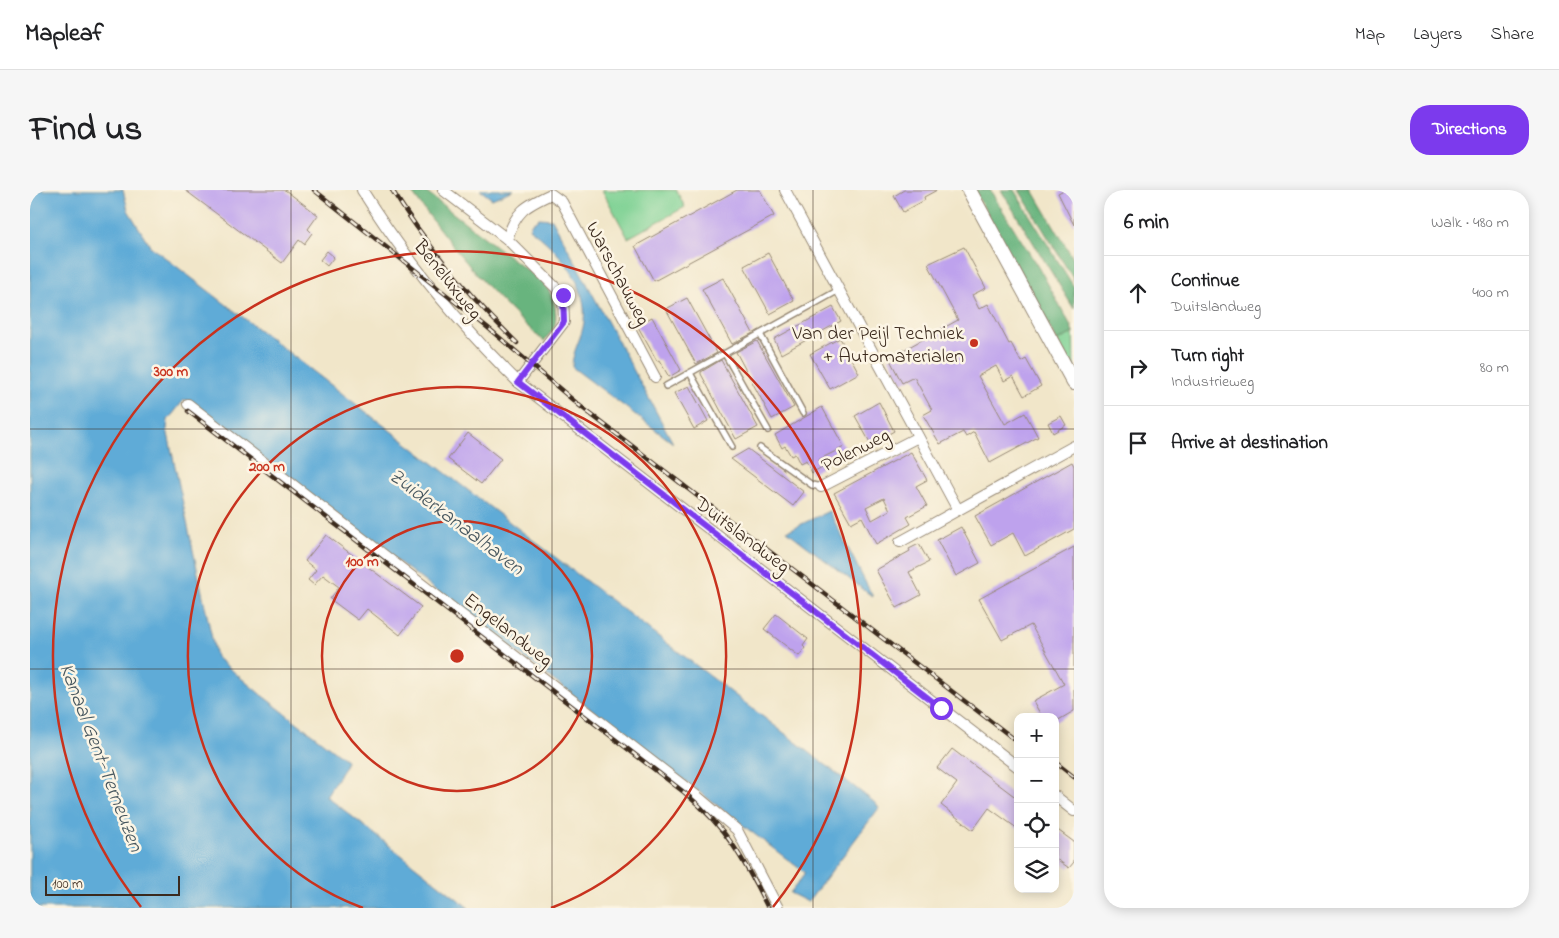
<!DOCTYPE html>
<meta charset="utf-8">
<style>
:root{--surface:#fff;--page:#f6f6f6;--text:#202124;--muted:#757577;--line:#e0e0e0;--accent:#7c3aed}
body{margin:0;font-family:"Indie Flower",sans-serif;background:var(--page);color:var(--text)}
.controls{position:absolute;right:15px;bottom:15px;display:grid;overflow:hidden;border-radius:10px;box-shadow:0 2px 12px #0003}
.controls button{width:45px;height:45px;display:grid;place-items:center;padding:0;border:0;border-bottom:1px solid var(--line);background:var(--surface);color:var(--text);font:25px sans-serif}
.scale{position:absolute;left:15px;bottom:12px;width:135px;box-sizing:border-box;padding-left:5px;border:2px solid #3b2a1e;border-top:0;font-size:14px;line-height:18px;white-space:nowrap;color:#3b2a1e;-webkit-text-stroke:4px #fcf5e5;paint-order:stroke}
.stop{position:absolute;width:15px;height:15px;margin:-11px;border:4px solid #7c3aed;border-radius:50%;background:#fff}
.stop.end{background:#7c3aed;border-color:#fff;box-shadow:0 1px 5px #0008}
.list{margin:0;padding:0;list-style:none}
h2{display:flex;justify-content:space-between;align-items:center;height:65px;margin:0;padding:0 20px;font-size:21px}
h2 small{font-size:16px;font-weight:400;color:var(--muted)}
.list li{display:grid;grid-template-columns:32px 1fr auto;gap:15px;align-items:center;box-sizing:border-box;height:75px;padding:0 20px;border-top:1px solid var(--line)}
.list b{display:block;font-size:19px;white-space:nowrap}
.list p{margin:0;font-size:16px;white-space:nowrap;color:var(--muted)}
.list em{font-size:16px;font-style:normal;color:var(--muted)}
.icon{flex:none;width:28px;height:28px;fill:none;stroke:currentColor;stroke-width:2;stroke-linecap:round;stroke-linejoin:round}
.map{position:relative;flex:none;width:1044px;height:718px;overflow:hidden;border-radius:20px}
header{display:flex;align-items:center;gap:30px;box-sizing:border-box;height:70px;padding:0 25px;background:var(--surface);border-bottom:1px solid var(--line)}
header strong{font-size:24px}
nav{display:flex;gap:28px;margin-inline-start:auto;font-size:18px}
.intro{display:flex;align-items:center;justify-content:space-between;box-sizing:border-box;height:120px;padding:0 30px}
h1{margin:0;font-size:35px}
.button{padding:12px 22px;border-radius:20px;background:var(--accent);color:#fff;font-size:18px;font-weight:700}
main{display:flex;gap:30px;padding:0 30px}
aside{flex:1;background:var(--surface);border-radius:20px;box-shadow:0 2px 12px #0003}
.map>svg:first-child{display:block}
.green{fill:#7fd294;stroke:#5d7e59}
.forest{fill:#67b47e;stroke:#516f4e}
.water{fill:#5eabd7;stroke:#4c6a7a}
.building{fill:#bea2ed;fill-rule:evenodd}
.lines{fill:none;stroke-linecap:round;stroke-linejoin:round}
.service-casing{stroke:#968874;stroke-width:8}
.minor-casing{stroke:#968874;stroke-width:12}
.secondary-casing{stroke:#968874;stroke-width:16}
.service{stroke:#fff;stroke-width:5}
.minor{stroke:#fff;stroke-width:10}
.secondary{stroke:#fff;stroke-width:14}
.rail-casing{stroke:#3b2a1e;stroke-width:4.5}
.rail{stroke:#fcf5e5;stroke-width:2.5;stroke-dasharray:8;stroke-linecap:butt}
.route{stroke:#7c3aed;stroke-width:6}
.grid{fill:none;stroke:#3b2a1e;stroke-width:1;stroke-opacity:0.55}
.ring{fill:none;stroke:#c8321e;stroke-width:2.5}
.poi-dot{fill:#c8321e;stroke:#fcf5e5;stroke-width:2}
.labels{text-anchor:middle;stroke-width:5;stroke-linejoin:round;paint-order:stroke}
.street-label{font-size:20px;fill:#3b2a1e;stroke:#fcf5e5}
.poi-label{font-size:20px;fill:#3b2a1e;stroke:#fcf5e5;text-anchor:end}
.water-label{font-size:21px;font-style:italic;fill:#47575f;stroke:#fcf5e5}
.centre{fill:#c8321e;stroke:#fcf5e5;stroke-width:2.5}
.ring-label{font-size:15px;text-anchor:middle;font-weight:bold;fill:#c8321e;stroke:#fcf5e5;stroke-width:5;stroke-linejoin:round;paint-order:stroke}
</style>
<header>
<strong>Mapleaf</strong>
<nav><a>Map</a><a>Layers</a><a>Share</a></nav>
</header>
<div class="intro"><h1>Find us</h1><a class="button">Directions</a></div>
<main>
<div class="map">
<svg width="1044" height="718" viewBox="0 0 1044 718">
<rect width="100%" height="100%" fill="#fcf5e5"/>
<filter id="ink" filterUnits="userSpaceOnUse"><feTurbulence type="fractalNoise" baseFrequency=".02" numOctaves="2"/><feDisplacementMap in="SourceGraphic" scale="10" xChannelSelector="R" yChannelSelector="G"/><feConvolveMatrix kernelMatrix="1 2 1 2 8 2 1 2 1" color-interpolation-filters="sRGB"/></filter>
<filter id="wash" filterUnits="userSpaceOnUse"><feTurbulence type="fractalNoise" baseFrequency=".0096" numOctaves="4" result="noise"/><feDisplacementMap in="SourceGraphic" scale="20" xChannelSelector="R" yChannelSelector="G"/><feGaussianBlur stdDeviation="1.12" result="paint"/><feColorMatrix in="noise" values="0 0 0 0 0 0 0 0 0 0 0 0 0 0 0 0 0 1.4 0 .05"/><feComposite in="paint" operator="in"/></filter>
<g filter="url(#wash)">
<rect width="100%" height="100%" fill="#f1e6c9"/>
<g class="green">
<polygon points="572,0 646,0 655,17 598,48"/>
<polygon points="1043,143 1044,180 1027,151"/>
</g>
<g class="forest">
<path d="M380,0H393L515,94C523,106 529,123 524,137C522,142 517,147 514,151C462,107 420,55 380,0Z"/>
<polygon points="944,0 960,0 1013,85 1041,136 1043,143 1027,151"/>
<polygon points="971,0 984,0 1044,97 1044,119"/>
<polygon points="989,0 1003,0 1044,70 1044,90"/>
</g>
<g class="water">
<polygon points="0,0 93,0 98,20 120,56 844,612 849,618 778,712 760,703 774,685 774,682 157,210 154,210 138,230 137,239 186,467 230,504 316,570 315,576 296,606 439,718 0,718"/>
<polygon points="450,0 483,0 462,9"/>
<path d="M509,28L522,29L643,253L542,177C542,161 552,148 554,132C558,92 529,61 499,38L502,33Z"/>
<polygon points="799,321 843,407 757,341"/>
</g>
<g id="blocks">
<g class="building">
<polygon points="155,0 255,0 288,25 278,39 282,43 274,54 269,50 252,73"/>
<polygon points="707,0 730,0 744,26 624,91 605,56"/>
<polygon points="874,0 907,0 894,7 895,10 873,22 864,6"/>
<polygon points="1034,0 1044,0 1044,35 1028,3"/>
<polygon points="934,57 956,98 942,105 949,119 958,114 979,154 981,153 991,172 996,169 1011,196 994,206 983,186 974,191 966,176 948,186 975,234 995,223 1008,247 960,273 944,242 936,247 933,242 910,254 893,225 902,220 884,187 872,193 859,168 928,130 898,74"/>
<polygon points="297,61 304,67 297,76 290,70"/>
<polygon points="738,63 764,111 740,124 714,76"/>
<polygon points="693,88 723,143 702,154 672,99"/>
<polygon points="657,108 687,163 666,174 636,119"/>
<polygon points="803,117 811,131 751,164 744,149"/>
<polygon points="622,127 651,180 639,187 629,170 627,171 607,135"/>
<polygon points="810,148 829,183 800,199 780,164"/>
<polygon points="727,151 764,217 742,229 706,162"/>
<polygon points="691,170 728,237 706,249 671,184 671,182"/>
<polygon points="659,196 678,231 664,239 644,203"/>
<polygon points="849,212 864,241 841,254 825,226"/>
<polygon points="792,217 814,257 788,270 792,277 782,283 776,271 770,274 765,264 761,266 755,256 752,258 745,245"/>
<polygon points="1031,226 1036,235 1023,243 1018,233"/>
<polygon points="438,243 471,269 451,294 418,269"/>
<polygon points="718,259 774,302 763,316 701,269"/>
<path d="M881,262L897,290L886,296L897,316L877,327L881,334L846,354L832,327L821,333L804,303ZM854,308L860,320L842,330L836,317Z"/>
<polygon points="1042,272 1044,276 1044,339 995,366 983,343 961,355 945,326"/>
<polygon points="931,337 950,373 926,386 907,350"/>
<polygon points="296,345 391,417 370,445 337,419 328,430 300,409 309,397 293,385 284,395 278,390 286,380 275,371"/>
<polygon points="889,354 899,372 879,382 891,405 867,418 846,380 880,361 879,359"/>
<polygon points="1044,357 1044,521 1025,532 1025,527 1012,527 1003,511 1034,494 1001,435 972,450 949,409"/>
<polygon points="746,424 778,449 773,456 775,458 769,466 734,439"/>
<polygon points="922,559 988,609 988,639 959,618 943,640 911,615 927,593 907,578"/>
<polygon points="1025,638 1044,652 1044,672 1039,678 1025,668"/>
</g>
</g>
</g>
<g filter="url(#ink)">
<use href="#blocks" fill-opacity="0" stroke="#968874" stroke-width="1"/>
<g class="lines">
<defs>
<g id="service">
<polyline points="730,144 773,223"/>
<polyline points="695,164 738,240"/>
<polyline points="660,183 702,257"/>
<polyline points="636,196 809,100"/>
<polyline points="730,258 782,295 791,297"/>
</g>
<g id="minor">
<path d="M332,0C377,72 428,133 488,192L988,577"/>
<polyline points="413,0 477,49 533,105 534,132 488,192"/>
<polyline points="755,0 928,320"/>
<path d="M477,49C486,21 495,16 521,4L532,12L625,187"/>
<polyline points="158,214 668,607 707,640 748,718"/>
<polyline points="791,297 888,247"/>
<polyline points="870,352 1044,256"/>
<polyline points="1025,606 1044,621"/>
</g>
<polyline id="secondary" points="939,0 1044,193"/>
</defs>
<use href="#service" class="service-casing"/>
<use href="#minor" class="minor-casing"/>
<use href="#secondary" class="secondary-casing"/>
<use href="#service" class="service"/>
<use href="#minor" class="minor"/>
<use href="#secondary" class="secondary"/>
<defs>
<g id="rail">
<polyline points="284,0 457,137 550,216 988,552"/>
<path d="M362,0C397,56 440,107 487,153"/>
<path d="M158,221L655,603C697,638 714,670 738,718"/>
<polyline points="1025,572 1044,587"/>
</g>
</defs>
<use href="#rail" class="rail-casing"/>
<use href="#rail" class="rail"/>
</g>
</g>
<g class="lines" filter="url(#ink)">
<polyline class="route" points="533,105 534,132 488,192 911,518"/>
</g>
<path class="grid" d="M261,0V718M522,0V718M783,0V718M0,239H1044M0,479H1044"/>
<g class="ring">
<circle cx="427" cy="466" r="135"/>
<path d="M333 718A269 269 0 1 1 521 718"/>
<path d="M111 717A404 404 0 1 1 743 717"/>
</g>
<circle class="poi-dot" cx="944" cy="153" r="5"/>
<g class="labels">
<g class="street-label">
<text transform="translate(589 83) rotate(62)" y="7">Warschauweg</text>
<text transform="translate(419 89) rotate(51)" y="7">Beneluxweg</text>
<text transform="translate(825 259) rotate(-27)" y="7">Polenweg</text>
<text transform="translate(713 344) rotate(37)" y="7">Duitslandweg</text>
<text transform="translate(479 439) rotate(38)" y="7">Engelandweg</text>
</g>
<g class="poi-label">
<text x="934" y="149">Van der Peijl Techniek<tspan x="934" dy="23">+ Automaterialen</tspan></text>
</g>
<g class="water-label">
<text transform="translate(427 331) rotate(37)" y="7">Zuiderkanaalhaven</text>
<text transform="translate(72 567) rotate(69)" y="7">Kanaal Gent-Terneuzen</text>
</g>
</g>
<circle cx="427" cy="466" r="8" class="centre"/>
<g class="ring-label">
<text x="141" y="186">300 m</text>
<text x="237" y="281">200 m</text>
<text x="332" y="376">100 m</text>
</g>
</svg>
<div class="controls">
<button>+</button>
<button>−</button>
<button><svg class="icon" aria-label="locate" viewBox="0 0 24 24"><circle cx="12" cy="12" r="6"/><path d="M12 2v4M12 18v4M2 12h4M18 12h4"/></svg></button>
<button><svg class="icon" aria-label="layers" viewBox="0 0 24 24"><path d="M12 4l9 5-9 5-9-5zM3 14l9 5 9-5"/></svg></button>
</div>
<div class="scale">100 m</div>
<div class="stop" style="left:911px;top:518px"></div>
<div class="stop end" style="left:533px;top:105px"></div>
</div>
<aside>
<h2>6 min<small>Walk · 480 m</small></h2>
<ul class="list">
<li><svg class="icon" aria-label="ahead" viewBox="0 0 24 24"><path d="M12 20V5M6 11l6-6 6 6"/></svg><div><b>Continue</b><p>Duitslandweg</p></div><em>400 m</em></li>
<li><svg class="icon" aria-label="right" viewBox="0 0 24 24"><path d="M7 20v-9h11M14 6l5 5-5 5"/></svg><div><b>Turn right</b><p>Industrieweg</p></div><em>80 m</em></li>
<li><svg class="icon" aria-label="arrive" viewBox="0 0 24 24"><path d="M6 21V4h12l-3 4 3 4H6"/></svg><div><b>Arrive at destination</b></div></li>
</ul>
</aside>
</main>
